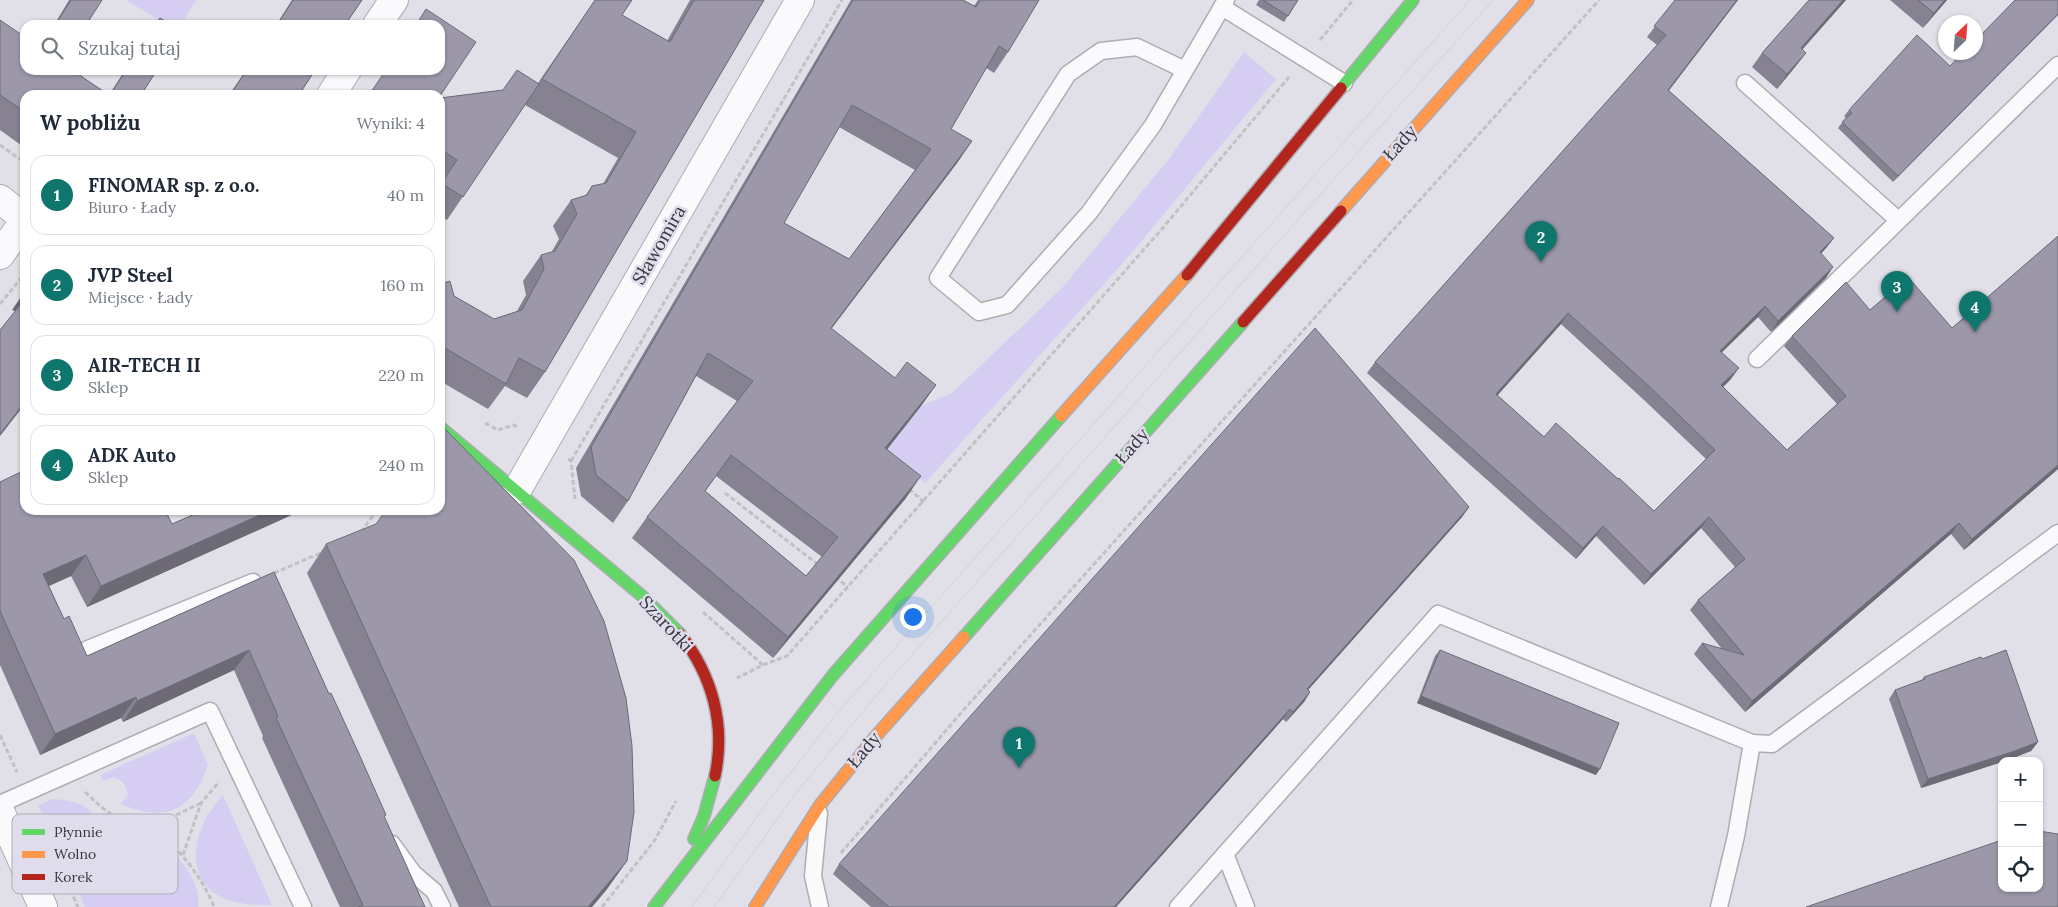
<!DOCTYPE html>
<html lang="pl">
<meta charset="utf-8">
<style>
:root{--surface:#fff;--page:#f6f6f7;--text:#1f2937;--muted:#747a83;--line:#e0e1e3;--accent:#0f766e}
body{margin:0;font-family:Lora,serif;background:var(--page);color:var(--text)}
.controls{position:absolute;right:15px;bottom:15px;display:grid;overflow:hidden;border-radius:10px;box-shadow:0 1px 4px #0004}
.controls button{width:45px;height:45px;display:grid;place-items:center;padding:0;border:0;border-bottom:1px solid var(--line);background:var(--surface);color:var(--text);font:25px sans-serif}
.compass{position:absolute;left:1938px;top:15px;width:45px;height:45px;border-radius:50%;background:var(--surface);box-shadow:0 1px 4px #0004;rotate:25deg}
.you{position:absolute;left:912px;top:616px;width:18px;height:18px;margin:-12px;border:4px solid #fff;border-radius:50%;background:#1a73e8;box-shadow:0 0 0 8px #1a73e833}
.badge{display:grid;place-items:center;width:32px;height:32px;border-radius:50%;background:var(--accent);color:#fff;font-size:16px;font-weight:700}
.pin{position:absolute;translate:-50% -41px;filter:drop-shadow(0 1px 2px #0008)}
.pin::after{content:'';position:absolute;top:26px;width:18px;height:15px;background:inherit;clip-path:polygon(0 0,100% 0,50% 100%)}
.list{margin:0;padding:0;list-style:none}
h2{display:flex;justify-content:space-between;align-items:center;height:65px;margin:0;padding:0 20px;font-size:21px}
h2 small{font-size:16px;font-weight:400;color:var(--muted)}
.list li{display:grid;grid-template-columns:32px 1fr auto;gap:15px;align-items:center;box-sizing:border-box;height:80px;margin:0 10px 10px;padding:0 10px;border:1px solid var(--line);border-radius:15px}
.list b{display:block;font-size:19px;white-space:nowrap}
.list p{margin:0;font-size:16px;white-space:nowrap;color:var(--muted)}
.list em{font-size:16px;font-style:normal;color:var(--muted)}
.icon{flex:none;width:28px;height:28px;fill:none;stroke:currentColor;stroke-width:2;stroke-linecap:round;stroke-linejoin:round}
.map{position:relative;flex:none;width:2058px;height:907px;overflow:hidden}
.search{position:absolute;background:var(--surface);box-shadow:0 1px 4px #0004;left:20px;top:20px;width:425px;height:55px;display:flex;align-items:center;gap:12px;box-sizing:border-box;padding:0 18px;border-radius:15px;color:var(--muted);font-size:19px}
.panel{position:absolute;background:var(--surface);box-shadow:0 1px 4px #0004;left:20px;top:90px;width:425px;height:425px;border-radius:15px}
.map>svg:first-child{display:block}
.green{fill:#d5cef2}
.lines{fill:none;stroke-linecap:round;stroke-linejoin:round}
.lane-casing{stroke:#adacb3;stroke-width:19}
.street-casing{stroke:#adacb3;stroke-width:30}
.fast-casing{stroke:#adacb3;stroke-width:14}
.slow-casing{stroke:#adacb3;stroke-width:14}
.jam-casing{stroke:#adacb3;stroke-width:14}
.path{stroke:#c1c1c4;stroke-width:3;stroke-dasharray:5 2.5;stroke-linecap:butt}
.lane{stroke:#fafafc;stroke-width:16}
.street{stroke:#fafafc;stroke-width:28}
.fast{stroke:#63d668;stroke-width:11}
.slow{stroke:#ff974d;stroke-width:11}
.jam{stroke:#b3261e;stroke-width:11}
.tram{stroke:#d3d2d5;stroke-width:1}
.wall{fill:#868291;fill-rule:evenodd}
.shaded-wall{fill:#6d6a76}
.building{fill:#9c97a9;stroke:#6d6a76;fill-rule:evenodd}
.labels{text-anchor:middle;stroke-width:5;stroke-linejoin:round;paint-order:stroke}
.street-label{font-size:18px;fill:#37363c;stroke:#dfddeb}
.key{fill:#dfddeb;stroke:#adabb6;stroke-width:1}
.key-label{font-size:14px;fill:#37363c}
</style>
<div class="map">
<svg width="2058" height="907" viewBox="0 0 2058 907">
<rect width="100%" height="100%" fill="#e1e0e8"/>
<g class="green">
<polygon points="126,0 196,0 181,25 168,25"/>
<polygon points="1244,52 1276,79 1130,255 925,483 885,451 921,406 952,393 1062,288 1169,159"/>
<path d="M194,733L208,765C192,811 166,823 121,804L128,795C125,781 117,773 103,781L100,775Z"/>
<path d="M223,795L272,905C251,905 225,904 209,889C182,861 201,818 223,795Z"/>
<path d="M53,799C91,801 102,816 105,852L113,838L122,830C133,830 143,831 153,837C175,848 202,881 198,907H85L38,805Z"/>
</g>
<g class="lines">
<defs>
<g id="lane">
<polyline points="1226,0 1222,7 1344,83"/>
<polyline points="1185,70 1137,47 1101,51 1068,74 938,278 979,312 1007,305 1089,213 1153,125 1222,7"/>
<polyline points="1745,83 1898,220"/>
<polyline points="1757,359 2058,65"/>
<polyline points="88,649 253,582"/>
<polyline points="0,804 210,711 303,907"/>
<polyline points="819,813 813,876 820,907"/>
<polyline points="392,844 413,873 434,891 442,907"/>
<polyline points="1225,854 1246,907"/>
<polyline points="1178,907 1438,614 1752,743 1772,744 2058,533"/>
<polyline points="1719,907 1736,836 1752,743"/>
</g>
<g id="street">
<polyline points="377,25 394,0"/>
<polyline points="331,95 347,70"/>
<polyline points="0,199 25,219"/>
<polyline points="0,255 25,220"/>
<polyline points="517,490 800,0"/>
<polyline points="0,811 43,907"/>
</g>
<g id="fast">
<polyline points="1341,88 1413,0"/>
<polyline points="440,427 642,596 680,634"/>
<polyline points="964,637 1243,322"/>
<polyline points="694,839 704,816 715,776"/>
<polyline points="654,907 833,675 1061,416"/>
</g>
<g id="slow">
<polyline points="1341,211 1528,0"/>
<polyline points="1061,416 1187,275"/>
<polyline points="755,907 820,805 875,737 964,637"/>
</g>
<g id="jam">
<polyline points="1187,275 1341,88"/>
<polyline points="1243,322 1341,211"/>
<path d="M680,634C712,675 726,724 715,776"/>
</g>
</defs>
<use href="#lane" class="lane-casing"/>
<use href="#street" class="street-casing"/>
<use href="#fast" class="fast-casing"/>
<use href="#slow" class="slow-casing"/>
<use href="#jam" class="jam-casing"/>
<g class="path">
<polyline points="1320,40 1353,0"/>
<polyline points="0,145 25,163"/>
<polyline points="0,304 22,277"/>
<polyline points="485,423 498,430 514,425 519,428"/>
<polyline points="568,459 571,461 575,499"/>
<polyline points="571,461 842,0"/>
<polyline points="909,489 924,502"/>
<polyline points="725,493 820,566"/>
<polyline points="361,532 377,510"/>
<polyline points="274,573 323,552"/>
<polyline points="835,577 848,587"/>
<polyline points="703,612 763,665 737,678"/>
<polyline points="763,665 787,656 1161,230 1289,77"/>
<polyline points="0,735 17,772"/>
<path d="M85,792C95,801 104,811 115,816C126,821 138,823 148,828C175,840 204,880 214,907"/>
<polyline points="149,828 201,803"/>
<polyline points="46,835 78,907"/>
<polyline points="841,853 967,706 1599,0"/>
<polyline points="183,855 201,803 219,782"/>
<polyline points="602,907 655,840 676,801"/>
</g>
<use href="#lane" class="lane"/>
<use href="#street" class="street"/>
<use href="#fast" class="fast"/>
<use href="#slow" class="slow"/>
<use href="#jam" class="jam"/>
<g class="tram">
<polyline points="692,907 769,800 839,711 1470,0"/>
<polyline points="714,907 796,793 879,692 1493,0"/>
</g>
</g>
<g class="wall">
<polygon points="69,0 102,0 86,25 54,25"/>
<polygon points="292,0 362,0 345,25 276,25"/>
<polygon points="595,0 632,0 622,15 667,41 690,0 764,0 545,372 527,398 505,386 488,409 440,381 440,284 454,296 494,319 517,311 526,295 523,281 541,255 551,253 559,239 553,226 571,200 585,196 592,186 603,184 618,158 525,105 447,220 440,215 440,184 441,182 440,182 440,98 503,90 538,83"/>
<path d="M851,0H963L974,6L978,0H1039L1008,52L994,73L986,68L951,129L972,141L957,163L831,329L895,378L936,385L921,406L887,449L906,498L773,658L632,538L647,517L737,401L696,376L628,501L613,523L581,496L576,468ZM839,127L915,170L849,259L784,223ZM716,476L822,557L806,576L705,491Z"/>
<polygon points="1259,0 1298,0 1284,22 1256,5"/>
<path d="M1675,0H1738L1668,90L1834,238L1826,248L1821,254L1826,278L1771,332L1758,317L1722,352L1731,379L1723,387L1787,450L1837,404L1784,346L1792,336L1870,310L1952,328L2058,236V469L1964,550L1951,534L1745,712L1694,654L1702,643L1722,649L1690,610L1698,600L1735,567L1701,528L1644,585L1596,536L1576,559L1367,373L1375,362L1657,45L1647,37ZM1561,324L1644,400L1706,459L1654,511L1544,437L1497,395Z"/>
<polygon points="1809,0 1846,0 1802,50 1806,53 1795,67 1777,89 1752,67 1762,53"/>
<polygon points="1890,0 1947,0 1923,28"/>
<polygon points="2058,0 1893,182 1838,128 1846,118 1844,116 1849,110 1950,66"/>
<polygon points="0,20 25,70 25,148 0,130"/>
<polygon points="125,70 157,70 141,95 109,95"/>
<polygon points="246,70 315,70 299,95 229,95"/>
<polygon points="0,482 172,524 204,510 298,510 296,513 87,607 71,576 49,586 64,619 87,656 274,572 425,907 340,907 262,738 263,736 234,670 123,722 121,718 40,755 0,665"/>
<polygon points="1469,507 1462,517 1308,690 1310,692 1304,702 1286,722 1283,719 1116,907 871,907 833,874 839,864"/>
<polygon points="326,544 627,861 607,889 592,907 459,907 307,573"/>
<polygon points="1440,650 1596,775 1417,703 1435,656"/>
<polygon points="1982,659 2038,742 2031,751 2008,760 2002,761 2002,762 1921,788 1889,699 1895,690 1922,680 1924,677"/>
</g>
<g class="shaded-wall">
<polygon points="1737,0 1738,0 1661,101 1668,90"/>
<polygon points="1843,0 1846,0 1790,63 1801,48"/>
<polygon points="1945,0 1947,0 1923,28 1934,13"/>
<polygon points="2058,14 2058,15 1893,182 1898,176"/>
<polygon points="1806,53 1795,67 1777,89 1787,74"/>
<polygon points="972,141 957,163 816,349 831,328"/>
<polygon points="1834,238 1826,248 1812,263 1820,252"/>
<polygon points="1833,267 1826,278 1771,332 1778,321"/>
<polygon points="25,291 25,315 12,310"/>
<polygon points="1765,306 1758,317 1713,361 1720,351"/>
<polygon points="1568,313 1561,324 1489,405 1496,394"/>
<polygon points="1739,368 1731,379 1714,396 1721,385"/>
<polygon points="936,385 921,406 871,470 885,448"/>
<polygon points="25,402 25,404 0,436 0,434"/>
<polygon points="2058,465 2058,469 1964,550 1972,539"/>
<polygon points="921,476 906,498 773,658 788,637"/>
<polygon points="1469,507 1462,517 1300,699 1307,689"/>
<polygon points="271,510 298,510 296,513 87,607 101,586"/>
<polygon points="1709,517 1701,528 1644,585 1651,574"/>
<polygon points="1959,523 1951,534 1745,712 1752,701"/>
<polygon points="1603,526 1596,536 1576,559 1583,548"/>
<polygon points="86,555 71,576 29,595 43,574"/>
<polygon points="249,650 234,670 123,722 137,701"/>
<polygon points="1310,692 1304,702 1286,722 1293,712"/>
<polygon points="1421,696 1600,769 1596,775 1417,703"/>
<polygon points="136,697 121,718 40,755 55,734"/>
<polygon points="1290,709 1283,719 1116,907 1114,907"/>
<polygon points="2038,742 2031,751 2008,760 2002,761 2002,762 1921,788 1928,779"/>
<polygon points="627,861 607,889 592,907 588,907"/>
</g>
<g class="building">
<polygon points="71,0 102,0 86,25 55,25"/>
<polygon points="293,0 362,0 345,25 277,25"/>
<polygon points="595,0 632,0 622,15 670,42 694,0 764,0 545,372 519,358 506,384 440,345 440,284 450,281 454,296 494,319 522,310 544,269 541,255 555,251 577,214 571,200 587,195 592,186 606,183 636,132 542,79"/>
<path d="M853,0H963L976,7L980,0H1039L1008,52L999,46L951,129L972,141L831,328L895,378L907,362L936,385L885,448L921,476L788,637L647,517L753,381L708,353L628,501L596,475L591,447ZM852,105L931,149L849,259L784,223ZM731,455L838,537L806,576L705,491Z"/>
<polygon points="1263,0 1298,0 1288,16"/>
<path d="M1675,0H1737L1668,90L1834,238L1820,252L1833,267L1778,321L1765,306L1720,351L1739,368L1721,385L1787,450L1846,396L1792,336L1846,282L1870,310L1908,277L1952,328L2058,236V465L1972,539L1959,523L1752,701L1702,643L1744,655L1698,600L1745,559L1709,517L1651,574L1603,526L1583,548L1375,362L1666,35L1654,26ZM1568,313L1652,389L1715,450L1654,511L1619,478L1618,479L1556,423L1544,437L1496,394Z"/>
<polygon points="1809,0 1843,0 1801,48 1806,53 1787,74 1762,53"/>
<polygon points="1918,0 1945,0 1934,13"/>
<polygon points="2015,0 2058,0 2058,14 1898,176 1842,122 1852,113 1849,110 1917,35 1950,66 1963,52 1976,52 1976,40"/>
<polygon points="426,9 476,42 440,96 440,95 369,95 386,70 440,70 440,25 416,25"/>
<polygon points="160,18 171,25 155,25"/>
<polygon points="0,20 25,37 25,70 72,70 109,95 25,95 25,112 0,95"/>
<polygon points="126,70 157,70 141,95 110,95"/>
<polygon points="247,70 315,70 299,95 230,95"/>
<polygon points="517,70 539,84 463,197 441,183 457,160 440,149 440,98 503,90"/>
<polygon points="24,300 25,301 25,402 0,434 0,330"/>
<polygon points="1315,328 1469,507 1307,689 1310,692 1293,712 1290,709 1114,907 889,907 839,864"/>
<polygon points="440,424 574,560 604,621 626,698 632,746 634,812 627,861 588,907 491,907 326,544 376,524 386,510 440,510"/>
<polygon points="25,470 25,510 165,510 172,524 204,510 271,510 101,586 86,555 43,574 64,619 69,616 87,656 274,572 329,694 331,693 359,754 386,815 384,816 425,907 358,907 363,905 276,718 278,716 249,650 137,701 136,697 55,734 0,611 0,482"/>
<polygon points="1440,650 1619,723 1600,769 1421,696"/>
<polygon points="2006,650 2038,742 2015,751 1928,779 1895,690 1925,679 1924,677 1981,657 1982,659"/>
<polygon points="2039,831 2058,834 2058,907 1806,907 2002,840 2002,888 2039,888"/>
</g>
<g class="labels">
<g class="street-label">
<text transform="translate(1400 143) rotate(-48)" y="6">Łady</text>
<text transform="translate(659 245) rotate(-60)" y="6">Sławomira</text>
<text transform="translate(1132 446) rotate(-49)" y="6">Łady</text>
<text transform="translate(666 624) rotate(47)" y="6">Szarotki</text>
<text transform="translate(864 750) rotate(-50)" y="6">Łady</text>
</g>
</g>
<rect x="12" y="814" width="166" height="80" rx="8" class="key"/>
<rect x="22" y="829" width="23" height="6" fill="#63d668"/>
<rect x="22" y="851" width="23" height="7" fill="#ff974d"/>
<rect x="22" y="874" width="23" height="6" fill="#b3261e"/>
<g class="key-label">
<text x="54" y="837">Płynnie</text>
<text x="54" y="859">Wolno</text>
<text x="54" y="882">Korek</text>
</g>
</svg>
<div class="controls">
<button>+</button>
<button>−</button>
<button><svg class="icon" aria-label="locate" viewBox="0 0 24 24"><circle cx="12" cy="12" r="6"/><path d="M12 2v4M12 18v4M2 12h4M18 12h4"/></svg></button>
</div>
<svg class="compass" viewBox="-18 -18 36 36"><path d="M0-13l5 13h-10z" fill="#e53935"/><path d="M0 13l5-13h-10z" fill="#747a83"/></svg>
<div class="you"></div>
<div class="pin badge" style="left:1019px;top:768px">1</div>
<div class="pin badge" style="left:1541px;top:262px">2</div>
<div class="pin badge" style="left:1897px;top:312px">3</div>
<div class="pin badge" style="left:1975px;top:332px">4</div>
<div class="search"><svg class="icon" aria-label="search" viewBox="0 0 24 24"><circle cx="10" cy="10" r="6"/><path d="M15 15l6 6"/></svg>Szukaj tutaj</div>
<section class="panel">
<h2>W pobliżu<small>Wyniki: 4</small></h2>
<ul class="list">
<li><span class="badge">1</span><div><b>FINOMAR sp. z o.o.</b><p>Biuro · Łady</p></div><em>40 m</em></li>
<li><span class="badge">2</span><div><b>JVP Steel</b><p>Miejsce · Łady</p></div><em>160 m</em></li>
<li><span class="badge">3</span><div><b>AIR-TECH II</b><p>Sklep</p></div><em>220 m</em></li>
<li><span class="badge">4</span><div><b>ADK Auto</b><p>Sklep</p></div><em>240 m</em></li>
</ul>
</section>
</div>
